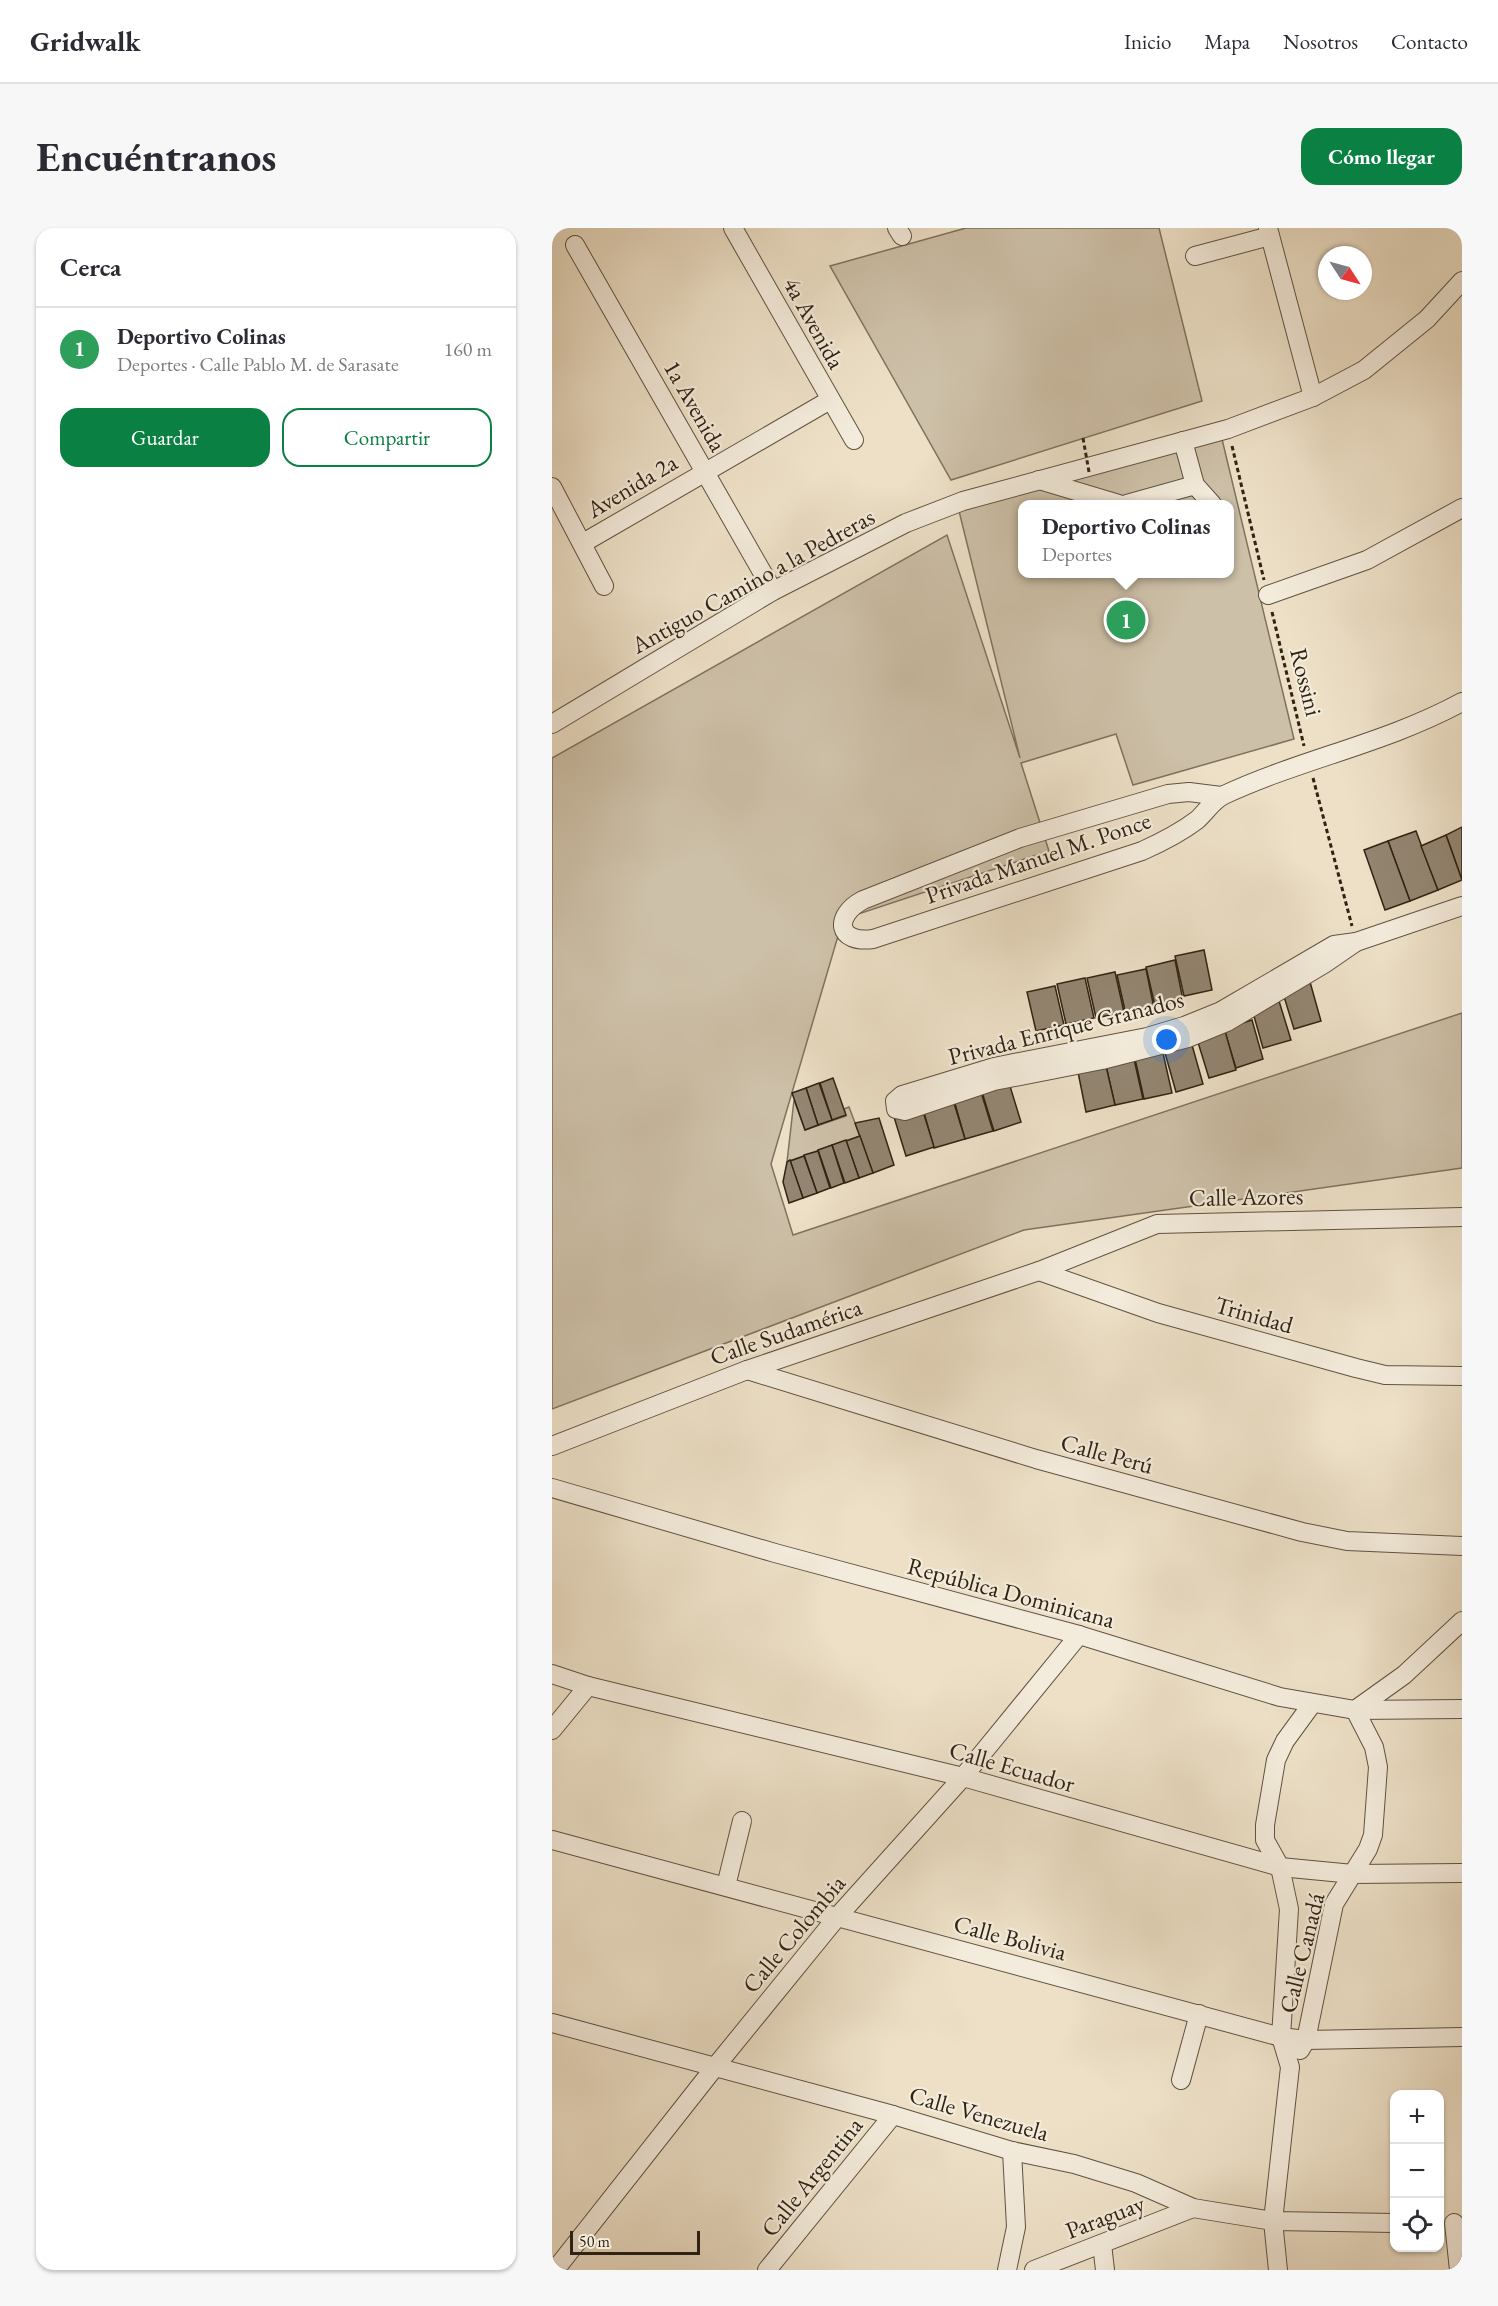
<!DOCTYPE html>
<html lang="es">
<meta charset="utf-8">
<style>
:root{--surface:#fff;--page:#f7f7f7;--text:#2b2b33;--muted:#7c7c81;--line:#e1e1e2;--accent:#0b8043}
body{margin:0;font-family:"EB Garamond",serif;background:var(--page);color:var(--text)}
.controls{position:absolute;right:18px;bottom:18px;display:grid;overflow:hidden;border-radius:12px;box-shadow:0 2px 4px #0004}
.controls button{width:54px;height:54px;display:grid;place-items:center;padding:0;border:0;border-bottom:2px solid var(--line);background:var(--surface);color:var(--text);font:30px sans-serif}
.compass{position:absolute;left:766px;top:18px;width:54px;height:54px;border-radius:50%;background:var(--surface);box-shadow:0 2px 4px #0004;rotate:126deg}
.scale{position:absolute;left:18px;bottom:15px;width:130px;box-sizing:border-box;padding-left:6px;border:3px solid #312313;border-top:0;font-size:16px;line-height:21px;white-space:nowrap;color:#312313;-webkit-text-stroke:4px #f3ebdb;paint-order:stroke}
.you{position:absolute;left:615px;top:812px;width:21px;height:21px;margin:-15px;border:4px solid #fff;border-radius:50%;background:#1a73e8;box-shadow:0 0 0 9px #1a73e833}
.badge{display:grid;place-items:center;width:39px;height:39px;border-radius:50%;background:var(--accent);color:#fff;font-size:20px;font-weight:700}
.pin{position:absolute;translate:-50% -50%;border:3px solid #fff;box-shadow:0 2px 6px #0006}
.popup{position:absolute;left:466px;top:272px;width:216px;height:78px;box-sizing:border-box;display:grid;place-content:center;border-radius:12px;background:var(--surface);filter:drop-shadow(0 2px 4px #0005);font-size:20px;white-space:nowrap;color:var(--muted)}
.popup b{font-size:22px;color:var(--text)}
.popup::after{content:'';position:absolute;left:50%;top:100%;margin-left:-12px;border:12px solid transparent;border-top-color:var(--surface)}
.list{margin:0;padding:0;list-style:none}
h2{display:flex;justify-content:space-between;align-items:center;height:78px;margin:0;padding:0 24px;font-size:26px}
h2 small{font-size:20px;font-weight:400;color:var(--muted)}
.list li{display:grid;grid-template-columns:39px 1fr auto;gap:18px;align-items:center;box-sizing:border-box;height:84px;padding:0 24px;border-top:2px solid var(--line)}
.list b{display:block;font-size:22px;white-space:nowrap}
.list p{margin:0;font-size:20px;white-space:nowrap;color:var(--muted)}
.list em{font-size:20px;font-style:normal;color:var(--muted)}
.actions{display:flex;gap:12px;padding:18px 24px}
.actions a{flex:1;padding:14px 0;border:2px solid var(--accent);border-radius:18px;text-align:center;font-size:21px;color:var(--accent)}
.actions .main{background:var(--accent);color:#fff}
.icon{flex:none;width:33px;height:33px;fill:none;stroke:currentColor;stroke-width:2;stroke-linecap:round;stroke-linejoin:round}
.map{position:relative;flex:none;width:910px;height:2042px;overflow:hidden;border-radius:18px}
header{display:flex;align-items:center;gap:36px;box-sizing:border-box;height:84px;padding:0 30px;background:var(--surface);border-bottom:2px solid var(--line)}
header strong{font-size:28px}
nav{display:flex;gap:33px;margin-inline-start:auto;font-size:21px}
.intro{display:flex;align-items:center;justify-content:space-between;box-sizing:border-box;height:144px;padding:0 36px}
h1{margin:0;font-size:42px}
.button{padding:15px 27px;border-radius:18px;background:var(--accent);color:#fff;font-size:21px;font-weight:700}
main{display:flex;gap:36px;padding:0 36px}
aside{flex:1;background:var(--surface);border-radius:18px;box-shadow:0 2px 4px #0004}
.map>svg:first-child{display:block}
.green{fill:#cdc0a8;stroke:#7f725e;stroke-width:1.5;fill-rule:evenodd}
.building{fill:#938571;stroke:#312313;stroke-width:1.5}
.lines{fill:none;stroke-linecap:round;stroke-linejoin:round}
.minor-casing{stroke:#605240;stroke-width:20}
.path{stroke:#312313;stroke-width:3;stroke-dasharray:4.5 3;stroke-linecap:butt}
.minor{stroke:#f3ebdb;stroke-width:18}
.path-bridge{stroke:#312313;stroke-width:3;stroke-dasharray:4.5 3;stroke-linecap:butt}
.labels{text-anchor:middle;stroke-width:4.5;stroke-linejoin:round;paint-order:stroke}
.street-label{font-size:24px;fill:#312313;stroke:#f3ebdb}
</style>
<header>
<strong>Gridwalk</strong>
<nav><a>Inicio</a><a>Mapa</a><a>Nosotros</a><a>Contacto</a></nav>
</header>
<div class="intro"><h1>Encuéntranos</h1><a class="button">Cómo llegar</a></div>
<main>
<aside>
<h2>Cerca<small></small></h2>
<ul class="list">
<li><span class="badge" style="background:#2e9e5b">1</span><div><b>Deportivo Colinas</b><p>Deportes · Calle Pablo M. de Sarasate</p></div><em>160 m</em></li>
</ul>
<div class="actions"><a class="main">Guardar</a><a>Compartir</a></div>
</aside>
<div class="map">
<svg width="910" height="2042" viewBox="0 0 910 2042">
<rect width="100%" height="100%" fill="#ede0c7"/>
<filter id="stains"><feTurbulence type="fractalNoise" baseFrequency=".00333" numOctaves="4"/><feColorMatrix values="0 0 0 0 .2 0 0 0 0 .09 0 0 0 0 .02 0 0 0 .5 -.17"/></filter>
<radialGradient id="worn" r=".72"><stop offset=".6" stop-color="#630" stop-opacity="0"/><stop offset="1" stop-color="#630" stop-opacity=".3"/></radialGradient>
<g class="green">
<polygon points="414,0 607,0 650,173 399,252 278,38"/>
<path d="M669,207L742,511L581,557L564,506L469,535L497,623L291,691L219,936L241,1007L910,785V940L472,1002L0,1181V530L395,307L468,530L406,279ZM470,276H678V346H470Z"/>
<polygon points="242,872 253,902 294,888 292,881 297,879 308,908 235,934"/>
</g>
<g class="building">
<polygon points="910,599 910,652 894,607"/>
<polygon points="864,603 886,662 858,673 836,613"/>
<polygon points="894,607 910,652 886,662 869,618"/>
<polygon points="836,613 858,673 833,682 812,622"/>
<polygon points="652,722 660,762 632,768 623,728"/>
<polygon points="623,732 631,772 603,778 594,739"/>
<polygon points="594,741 602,780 574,787 565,747"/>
<polygon points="563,744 572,784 544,790 535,750"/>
<polygon points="533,750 542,790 514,796 505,756"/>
<polygon points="758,754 769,793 742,801 730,762"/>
<polygon points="503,758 512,797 484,803 475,764"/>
<polygon points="727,773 739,812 711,820 700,781"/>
<polygon points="700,792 711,831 684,840 672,801"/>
<polygon points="673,803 684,842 657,850 645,811"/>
<polygon points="640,817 651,856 624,864 613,825"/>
<polygon points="611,825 620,865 592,871 583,831"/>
<polygon points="582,831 591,871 563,877 554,838"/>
<polygon points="554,838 563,877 534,884 526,844"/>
<polygon points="281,850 294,887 280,892 268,855"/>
<polygon points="267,855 280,892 266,897 254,860"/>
<polygon points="457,855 469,894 442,903 430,864"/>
<polygon points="254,860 266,897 253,902 240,865"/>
<polygon points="429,864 441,903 413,911 402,872"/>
<polygon points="401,872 413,911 382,920 371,881"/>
<polygon points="370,880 382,919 354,928 342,889"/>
<polygon points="327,890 342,937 321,945 303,895"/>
<polygon points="308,908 321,945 307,950 294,913"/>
<polygon points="294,912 307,950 293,955 280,917"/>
<polygon points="280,917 292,955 279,960 266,922"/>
<polygon points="266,923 278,960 265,965 252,927"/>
<polygon points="252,928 265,965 251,970 238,933"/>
<polygon points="238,932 251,970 237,975 231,954 235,934"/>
</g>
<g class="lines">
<defs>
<g id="minor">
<polyline points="181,0 302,212"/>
<polyline points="345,0 350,8"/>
<polyline points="716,0 761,169"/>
<polyline points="23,17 221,363"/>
<polyline points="643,28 718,8"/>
<polyline points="631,213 643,257 660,276"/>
<polyline points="487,252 567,276"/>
<polyline points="0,259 52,358"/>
<polyline points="575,276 643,257"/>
<polyline points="31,315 278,172"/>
<polyline points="716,367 815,332 910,280"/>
<polyline points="0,496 221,363 354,295 411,273 676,201 761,169 812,142 875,91 910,53"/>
<path d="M669,568L637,564L616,566L468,610L311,672C281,688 285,716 321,711L590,623C610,614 628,605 645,592C654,584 661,572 672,567C749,531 835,515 910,474"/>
<polygon points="804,714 772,736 675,794 636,810 550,832 442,853 353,883 344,881 343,873 350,867 442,839 595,809 632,798 669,783 782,717"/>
<polyline points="804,714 910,678"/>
<polyline points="487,1043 606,1085 804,1140 833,1147 910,1148"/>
<polyline points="195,1142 484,1231 750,1304 795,1313 910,1318"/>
<polyline points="0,1218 195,1142 487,1043 605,996 910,989"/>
<polyline points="0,1260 223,1325 527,1407 728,1469 803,1482 910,1481"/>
<polyline points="0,1446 36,1458 411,1549 728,1639 801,1646 910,1645"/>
<polyline points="0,1502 36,1458"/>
<polyline points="0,1612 729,1809 754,1812 910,1809"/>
<polyline points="174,1658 190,1593"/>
<polyline points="0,1795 341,1887 460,1923 522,1936 584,1955 641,1980 721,1993 842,1995"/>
<polyline points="748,1822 754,1812 782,1676 816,1621 821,1607 826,1539 822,1519 803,1482 852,1447 910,1393"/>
<polyline points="629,1852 647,1786"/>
<polyline points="902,1995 907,2042"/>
<polyline points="550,2016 553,2042"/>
<polyline points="3,2042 163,1839 286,1688 411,1549 527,1407"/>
<polyline points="215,2042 341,1887"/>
<polyline points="455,2042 464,1999 460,1923"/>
<polyline points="482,2042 641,1980"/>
<polyline points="726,2042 721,1993 738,1839 729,1809 737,1681 728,1639 713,1612 713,1597 724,1532 733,1513 760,1476"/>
</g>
</defs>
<use href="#minor" class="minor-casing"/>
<g class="path">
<polyline points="680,218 712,352"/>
<polyline points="720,384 752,518"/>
<polyline points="761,550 800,698"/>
</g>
<use href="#minor" class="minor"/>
<polyline class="path-bridge" points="531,210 537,244"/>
</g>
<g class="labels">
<g class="street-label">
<text transform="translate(262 95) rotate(61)" y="8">4a Avenida</text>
<text transform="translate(143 178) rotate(60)" y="8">1a Avenida</text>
<text transform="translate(80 258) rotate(-31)" y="8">Avenida 2a</text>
<text transform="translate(201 353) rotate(-29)" y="8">Antiguo Camino a la Pedreras</text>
<text transform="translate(754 454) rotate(76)" y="8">Rossini</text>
<text transform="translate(486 630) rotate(-19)" y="8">Privada Manuel M. Ponce</text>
<text transform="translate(514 800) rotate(-14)" y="8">Privada Enrique Granados</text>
<text transform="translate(694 969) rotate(-1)" y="8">Calle Azores</text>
<text transform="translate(702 1087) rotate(16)" y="8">Trinidad</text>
<text transform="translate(234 1104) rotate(-19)" y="8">Calle Sudamérica</text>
<text transform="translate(555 1226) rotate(15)" y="8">Calle Perú</text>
<text transform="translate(459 1365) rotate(15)" y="8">República Dominicana</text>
<text transform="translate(460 1539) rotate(16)" y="8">Calle Ecuador</text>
<text transform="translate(242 1706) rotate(-50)" y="8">Calle Colombia</text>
<text transform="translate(458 1710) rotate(15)" y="8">Calle Bolivia</text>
<text transform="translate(750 1725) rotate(-76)" y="8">Calle Canadá</text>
<text transform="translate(427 1886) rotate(16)" y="8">Calle Venezuela</text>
<text transform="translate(260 1949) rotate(-51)" y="8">Calle Argentina</text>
<text transform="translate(553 1989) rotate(-21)" y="8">Paraguay</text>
</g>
</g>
<rect width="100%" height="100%" filter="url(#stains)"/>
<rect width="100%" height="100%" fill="url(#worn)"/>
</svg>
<div class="controls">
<button>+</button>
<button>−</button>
<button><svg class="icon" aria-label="locate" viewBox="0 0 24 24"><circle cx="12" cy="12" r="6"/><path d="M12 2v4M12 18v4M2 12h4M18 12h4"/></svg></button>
</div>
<svg class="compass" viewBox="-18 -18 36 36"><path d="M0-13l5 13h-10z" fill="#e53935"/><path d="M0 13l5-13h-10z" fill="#7c7c81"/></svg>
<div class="scale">50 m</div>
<div class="you"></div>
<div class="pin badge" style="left:574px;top:392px;background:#2e9e5b">1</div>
<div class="popup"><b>Deportivo Colinas</b>Deportes</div>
</div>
</main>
